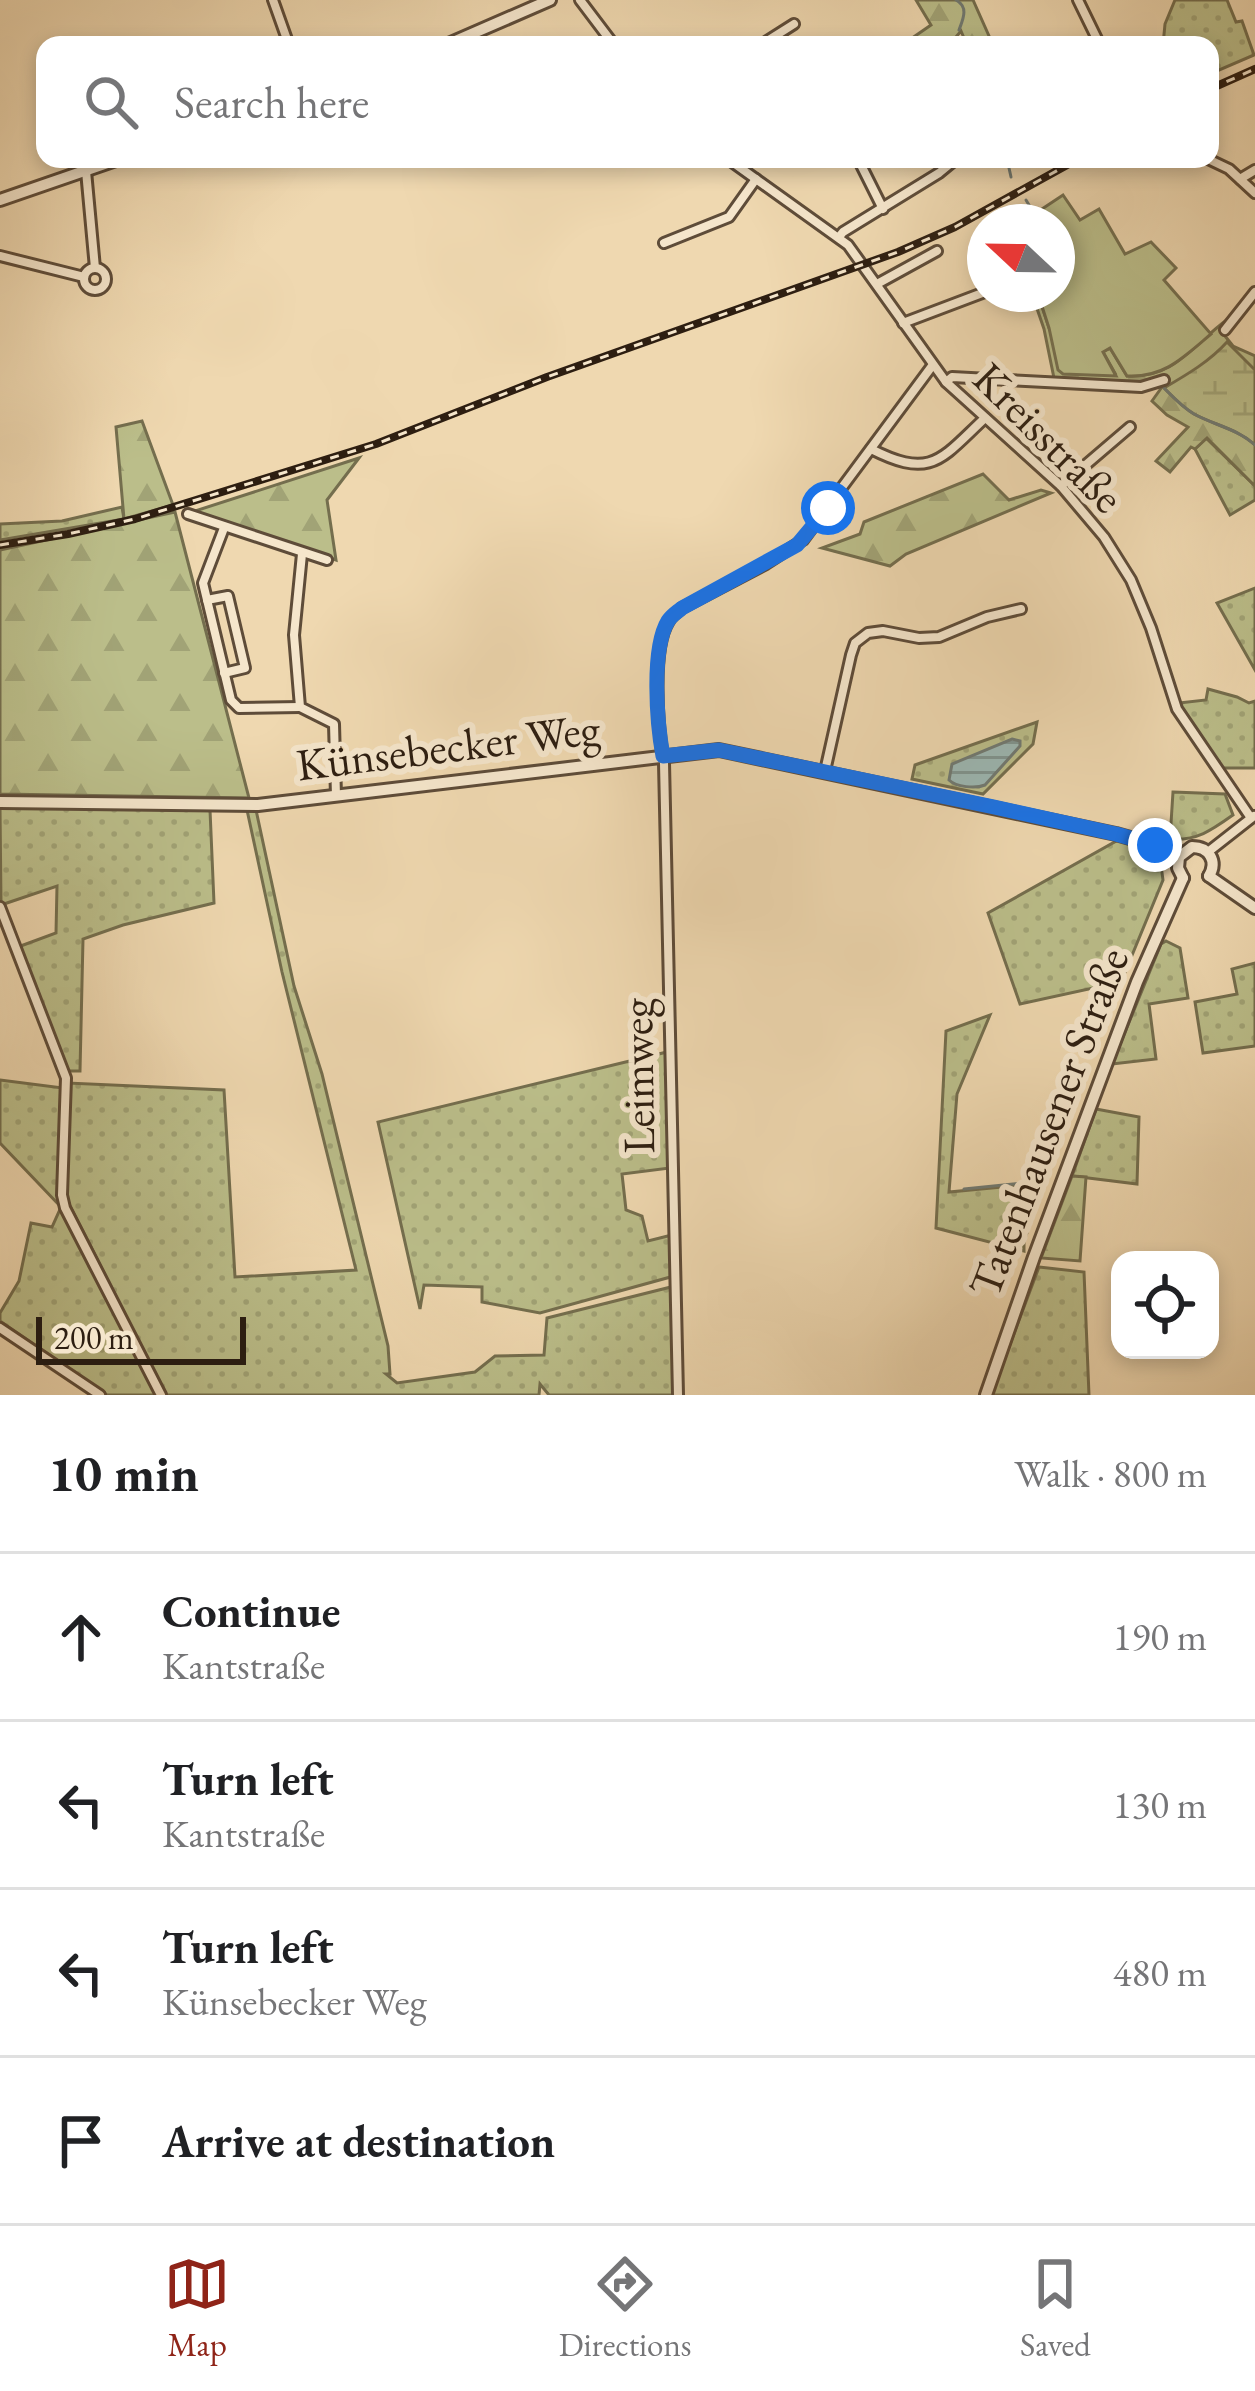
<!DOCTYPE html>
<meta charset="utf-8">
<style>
:root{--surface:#fff;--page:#f6f6f6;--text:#202124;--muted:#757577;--line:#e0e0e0;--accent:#8f2418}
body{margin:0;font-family:"EB Garamond",serif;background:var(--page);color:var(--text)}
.controls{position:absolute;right:36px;bottom:36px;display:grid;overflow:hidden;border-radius:24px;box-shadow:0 6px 18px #0003}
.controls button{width:108px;height:108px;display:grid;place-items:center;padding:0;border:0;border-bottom:3px solid var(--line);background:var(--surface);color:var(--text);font:60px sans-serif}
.compass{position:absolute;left:967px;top:204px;width:108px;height:108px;border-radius:50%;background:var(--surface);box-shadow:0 6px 18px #0003;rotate:292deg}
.scale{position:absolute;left:36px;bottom:30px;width:210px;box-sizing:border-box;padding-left:12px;border:6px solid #2d1e11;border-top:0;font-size:33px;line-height:42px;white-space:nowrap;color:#2d1e11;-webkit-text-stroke:9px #f5e6cc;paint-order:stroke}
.stop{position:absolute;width:36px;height:36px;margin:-27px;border:9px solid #1a73e8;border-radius:50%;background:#fff}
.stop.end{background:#1a73e8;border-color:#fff;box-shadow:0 3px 12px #0008}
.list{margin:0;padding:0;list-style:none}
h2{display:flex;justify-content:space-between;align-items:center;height:156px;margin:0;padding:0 48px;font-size:51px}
h2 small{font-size:39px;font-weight:400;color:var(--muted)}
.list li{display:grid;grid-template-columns:78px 1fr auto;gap:36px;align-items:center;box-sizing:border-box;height:168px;padding:0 48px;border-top:3px solid var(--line)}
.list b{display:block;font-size:45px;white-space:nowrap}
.list p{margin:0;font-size:39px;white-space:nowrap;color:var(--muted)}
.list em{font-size:39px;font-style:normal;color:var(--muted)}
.icon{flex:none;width:66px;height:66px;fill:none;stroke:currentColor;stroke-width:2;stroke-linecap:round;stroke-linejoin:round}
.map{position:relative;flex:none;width:1255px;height:1395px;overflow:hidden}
.search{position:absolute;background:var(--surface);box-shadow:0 6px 18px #0003;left:36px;right:36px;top:36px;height:132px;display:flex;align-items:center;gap:30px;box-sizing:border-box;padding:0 42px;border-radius:24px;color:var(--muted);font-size:45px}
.sheet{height:828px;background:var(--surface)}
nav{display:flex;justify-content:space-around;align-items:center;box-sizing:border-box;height:168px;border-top:3px solid var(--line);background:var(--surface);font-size:33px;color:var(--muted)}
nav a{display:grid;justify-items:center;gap:6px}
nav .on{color:var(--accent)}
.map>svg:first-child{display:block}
.grass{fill:url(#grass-dots);stroke:#746e4e;stroke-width:3}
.forest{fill:url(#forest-firs);stroke:#746e4e;stroke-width:3}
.wetland{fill:url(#wetland-marsh);stroke:#746e4e;stroke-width:3}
.park{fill:#bbbe8a;stroke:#746e4e;stroke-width:3}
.water{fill:url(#water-rules);stroke:#707a73;stroke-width:3}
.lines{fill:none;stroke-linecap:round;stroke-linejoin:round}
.stream{stroke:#707a73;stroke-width:3}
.minor-casing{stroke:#5e4c39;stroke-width:14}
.tertiary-casing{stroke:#5e4c39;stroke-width:16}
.minor{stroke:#f5e6cc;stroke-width:8}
.tertiary{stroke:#f5e6cc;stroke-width:10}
.rail-casing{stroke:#2d1e11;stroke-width:8}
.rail{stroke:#f5e6cc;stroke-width:3;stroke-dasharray:9;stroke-linecap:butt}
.route{stroke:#1a73e8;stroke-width:15}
.labels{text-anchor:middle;stroke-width:12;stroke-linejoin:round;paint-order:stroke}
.street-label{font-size:45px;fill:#2d1e11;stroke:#f5e6cc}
</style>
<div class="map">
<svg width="1255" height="1395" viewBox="0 0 1255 1395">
<defs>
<pattern id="grass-dots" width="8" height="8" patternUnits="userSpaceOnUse" patternTransform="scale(3)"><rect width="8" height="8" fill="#bbbe8a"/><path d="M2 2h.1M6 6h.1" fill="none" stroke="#a1a376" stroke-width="1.8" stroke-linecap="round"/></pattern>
<pattern id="forest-firs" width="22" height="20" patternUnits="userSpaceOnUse" patternTransform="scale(3)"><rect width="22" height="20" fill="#bbbe8a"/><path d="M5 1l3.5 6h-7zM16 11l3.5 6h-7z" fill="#a1a376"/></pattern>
<pattern id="wetland-marsh" width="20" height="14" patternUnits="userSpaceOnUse" patternTransform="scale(3)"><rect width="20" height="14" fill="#bbbe8a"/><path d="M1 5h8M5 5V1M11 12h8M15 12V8" fill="none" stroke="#a1a376"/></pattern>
<pattern id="water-rules" width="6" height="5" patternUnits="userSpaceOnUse" patternTransform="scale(3)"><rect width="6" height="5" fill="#9cb8b4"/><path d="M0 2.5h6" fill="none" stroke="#809591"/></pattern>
</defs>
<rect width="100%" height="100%" fill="#efd8b0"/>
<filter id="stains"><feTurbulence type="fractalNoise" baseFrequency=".00167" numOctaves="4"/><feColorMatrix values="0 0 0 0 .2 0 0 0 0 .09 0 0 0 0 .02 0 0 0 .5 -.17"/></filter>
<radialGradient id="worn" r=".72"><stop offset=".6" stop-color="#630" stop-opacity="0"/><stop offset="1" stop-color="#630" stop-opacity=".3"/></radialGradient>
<g class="grass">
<polygon points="1175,0 1227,0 1236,22 1242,21 1254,55 1210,74 1210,45 1163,45 1165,24"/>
<polygon points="1206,438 1255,486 1255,500 1230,515 1195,449"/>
<polygon points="122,507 124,519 0,540 0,524 62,521"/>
<polygon points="1255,588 1255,670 1217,603"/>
<polygon points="1208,689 1237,697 1249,703 1255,701 1255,768 1222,768 1182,711 1179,703 1206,700"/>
<polygon points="1037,722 1033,744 983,794 912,779 915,765"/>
<path d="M1173,792L1225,794L1233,815C1212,830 1197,841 1170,839Z"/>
<polygon points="0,807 210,810 214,903 123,925 83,939 80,1071 68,1071 54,1044 18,947 56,933 57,886 1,905"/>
<polygon points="247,810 256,810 294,986 322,1074 388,1346 390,1374 386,1374 397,1383 475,1372 495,1356 544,1355 547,1318 671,1287 674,1395 549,1395 540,1384 539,1395 166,1395 66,1198 68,1083 224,1090 235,1277 356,1270 282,972"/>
<polygon points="1120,839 1160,858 1163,880 1121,982 1020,1004 988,913"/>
<polygon points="1166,941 1180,948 1188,998 1149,1004 1156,1059 1112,1064 1161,944"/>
<polygon points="1255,963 1255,1046 1203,1053 1195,1002 1237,994 1232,969"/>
<polygon points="990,1015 957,1094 949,1192 1043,1183 1024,1242 1024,1251 936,1228 946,1031"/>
<polygon points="667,1052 670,1168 622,1174 626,1210 642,1216 648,1241 672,1235 674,1276 540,1313 482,1302 482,1287 424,1285 420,1309 378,1122"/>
<polygon points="0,1080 63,1088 59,1195 158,1395 107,1395 0,1321 0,1313 19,1281 31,1223 52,1227 61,1207 0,1143"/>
<polygon points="1096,1109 1139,1117 1137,1184 1072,1176"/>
<polygon points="1039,1267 1084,1272 1089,1395 991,1395"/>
</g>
<g class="forest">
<polygon points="916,0 973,0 993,45 967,45 961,31 956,37 958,45 902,45 931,25"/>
<path d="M1032,294H1038L1049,328L1116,375L1103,352L1110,348L1127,376C1175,379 1193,344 1228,319L1221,331L1233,346L1255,356V486L1207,438L1195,449L1191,447L1170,472L1156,461L1188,427L1167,415L1152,401L1162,387L1157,378L1142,382L1054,378L1044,329Z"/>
<polygon points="142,421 173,505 124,519 116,427"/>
<polygon points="359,458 327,500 336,560 192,512"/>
<polygon points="983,474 1009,500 1041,490 1051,493 906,554 890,566 822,548 860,534 864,522"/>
<polygon points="175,512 249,798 0,794 0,550"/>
<polygon points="1072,1176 1086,1177 1080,1261 1041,1258"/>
</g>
<path class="wetland" d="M1227,342L1255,370V445C1238,429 1214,425 1194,414C1182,407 1174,398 1164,388C1188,374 1210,361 1227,342Z"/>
<path class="park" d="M1063,195L1080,220L1099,209L1125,254L1151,242L1176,268L1164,280L1211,334C1184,357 1164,378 1127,376L1110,348L1103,352L1116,376L1063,374L1058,370L1049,328L1038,294H1057V222H1036L1043,216L1042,209Z"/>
<path class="water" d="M1012,739L1020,741V746L985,785C975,789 956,787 949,780L952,764Z"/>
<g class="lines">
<g class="stream">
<path d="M956,0C969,7 963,19 959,30"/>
<polyline points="1011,159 1009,168 1011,177"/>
<polyline points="1026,200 1035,215"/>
<path d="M1164,388C1174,398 1182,407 1194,414C1214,425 1238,429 1255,445"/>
<polyline points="964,1189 1042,1181"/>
</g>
<defs>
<g id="minor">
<polyline points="273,0 289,45"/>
<polyline points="580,0 614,45"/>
<polyline points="1078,0 1100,45"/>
<polyline points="761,45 794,24"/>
<polyline points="728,159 848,245 946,382 1061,486 1104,537 1131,580 1151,628 1177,709 1251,818"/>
<polyline points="858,159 883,209"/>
<polyline points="1208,159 1229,169 1255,193"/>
<polyline points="86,171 95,268"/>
<polyline points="1240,179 1255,170"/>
<polyline points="839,237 843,232 939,173 956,159"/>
<polyline points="664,243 729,217 756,179"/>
<polyline points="0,256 84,277"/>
<circle cx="95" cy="279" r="11"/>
<polyline points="877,284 937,251"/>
<polyline points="903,323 985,292"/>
<polyline points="1225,330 1255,292"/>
<polyline points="946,382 952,377 1141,387 1164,380"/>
<path d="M871,449C932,480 941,459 985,418"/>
<polyline points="1061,486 1130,427"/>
<polyline points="188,514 327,560"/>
<polyline points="224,528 203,583 231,700 239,708 300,707"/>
<polyline points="302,554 294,635 300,707 334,724 336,796"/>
<polyline points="207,600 228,596 245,668 224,673"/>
<polyline points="825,771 851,655 855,643 868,633 883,631 919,638 939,637 987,617 1021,609"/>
<polyline points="1208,852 1254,816"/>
<polyline points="0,907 66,1078 62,1195 65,1208 161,1395"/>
<polyline points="0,1328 100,1395"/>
<path d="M678,1395L664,763C658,730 651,649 669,621C672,615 677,613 682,608L766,564L803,540L932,366"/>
</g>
<g id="tertiary">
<polyline points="446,45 550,0"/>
<polyline points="0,200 119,159"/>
<polyline points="0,802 258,805 719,750 1116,834 1155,845 1179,857"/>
<polyline points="1209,876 1255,908"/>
<path d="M1183,878L1178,868L1179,857L1192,847C1209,847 1218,861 1209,876"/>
<polyline points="986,1395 1034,1257 1137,982 1183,878"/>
</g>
</defs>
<use href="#minor" class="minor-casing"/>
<use href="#tertiary" class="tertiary-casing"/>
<use href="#minor" class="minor"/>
<use href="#tertiary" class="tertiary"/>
<defs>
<g id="rail">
<polyline points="1210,89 1255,69"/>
<polyline points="0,545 68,534 135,519 376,444 547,377 898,252 955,227 1078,159"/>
</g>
</defs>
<use href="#rail" class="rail-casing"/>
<use href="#rail" class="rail"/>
</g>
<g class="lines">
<path class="route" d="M828,508L797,545L682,608C676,613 672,615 668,621C651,649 657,724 663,756L719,750L994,807L1116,834L1155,845"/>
</g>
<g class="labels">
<g class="street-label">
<text transform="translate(1049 437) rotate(45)" y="16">Kreisstraße</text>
<text transform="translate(448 746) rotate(-7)" y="16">Künsebecker Weg</text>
<text transform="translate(637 1076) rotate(-91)" y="16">Leimweg</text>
<text transform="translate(1048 1122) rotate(-69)" y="16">Tatenhausener Straße</text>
</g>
</g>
<rect width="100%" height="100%" filter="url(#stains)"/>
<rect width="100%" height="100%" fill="url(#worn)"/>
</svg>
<div class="controls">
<button><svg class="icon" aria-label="locate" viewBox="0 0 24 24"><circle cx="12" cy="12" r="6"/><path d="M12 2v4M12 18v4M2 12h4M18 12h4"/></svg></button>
</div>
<svg class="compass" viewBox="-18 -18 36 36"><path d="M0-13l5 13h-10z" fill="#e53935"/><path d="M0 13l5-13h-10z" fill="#757577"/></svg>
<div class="scale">200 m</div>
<div class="stop" style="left:828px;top:508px"></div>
<div class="stop end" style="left:1155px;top:845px"></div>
<div class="search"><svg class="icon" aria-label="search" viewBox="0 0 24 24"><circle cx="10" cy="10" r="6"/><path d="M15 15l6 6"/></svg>Search here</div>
</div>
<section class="sheet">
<h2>10 min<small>Walk · 800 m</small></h2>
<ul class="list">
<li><svg class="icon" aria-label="ahead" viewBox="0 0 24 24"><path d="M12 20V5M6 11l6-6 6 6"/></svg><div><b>Continue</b><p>Kantstraße</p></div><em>190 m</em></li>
<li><svg class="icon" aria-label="left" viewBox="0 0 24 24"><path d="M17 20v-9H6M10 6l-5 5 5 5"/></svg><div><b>Turn left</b><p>Kantstraße</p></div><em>130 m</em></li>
<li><svg class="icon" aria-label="left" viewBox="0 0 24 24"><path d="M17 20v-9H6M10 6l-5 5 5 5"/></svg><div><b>Turn left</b><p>Künsebecker Weg</p></div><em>480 m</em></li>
<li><svg class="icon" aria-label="arrive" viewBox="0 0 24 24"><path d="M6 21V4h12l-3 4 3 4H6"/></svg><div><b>Arrive at destination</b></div></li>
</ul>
</section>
<nav>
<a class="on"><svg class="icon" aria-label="map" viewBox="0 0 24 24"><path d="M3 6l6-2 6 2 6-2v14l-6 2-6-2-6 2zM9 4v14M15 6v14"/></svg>Map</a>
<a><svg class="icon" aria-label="directions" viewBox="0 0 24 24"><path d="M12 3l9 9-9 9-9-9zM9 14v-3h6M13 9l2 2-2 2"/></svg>Directions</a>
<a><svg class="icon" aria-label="saved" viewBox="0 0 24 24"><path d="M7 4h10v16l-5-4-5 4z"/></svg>Saved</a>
</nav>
